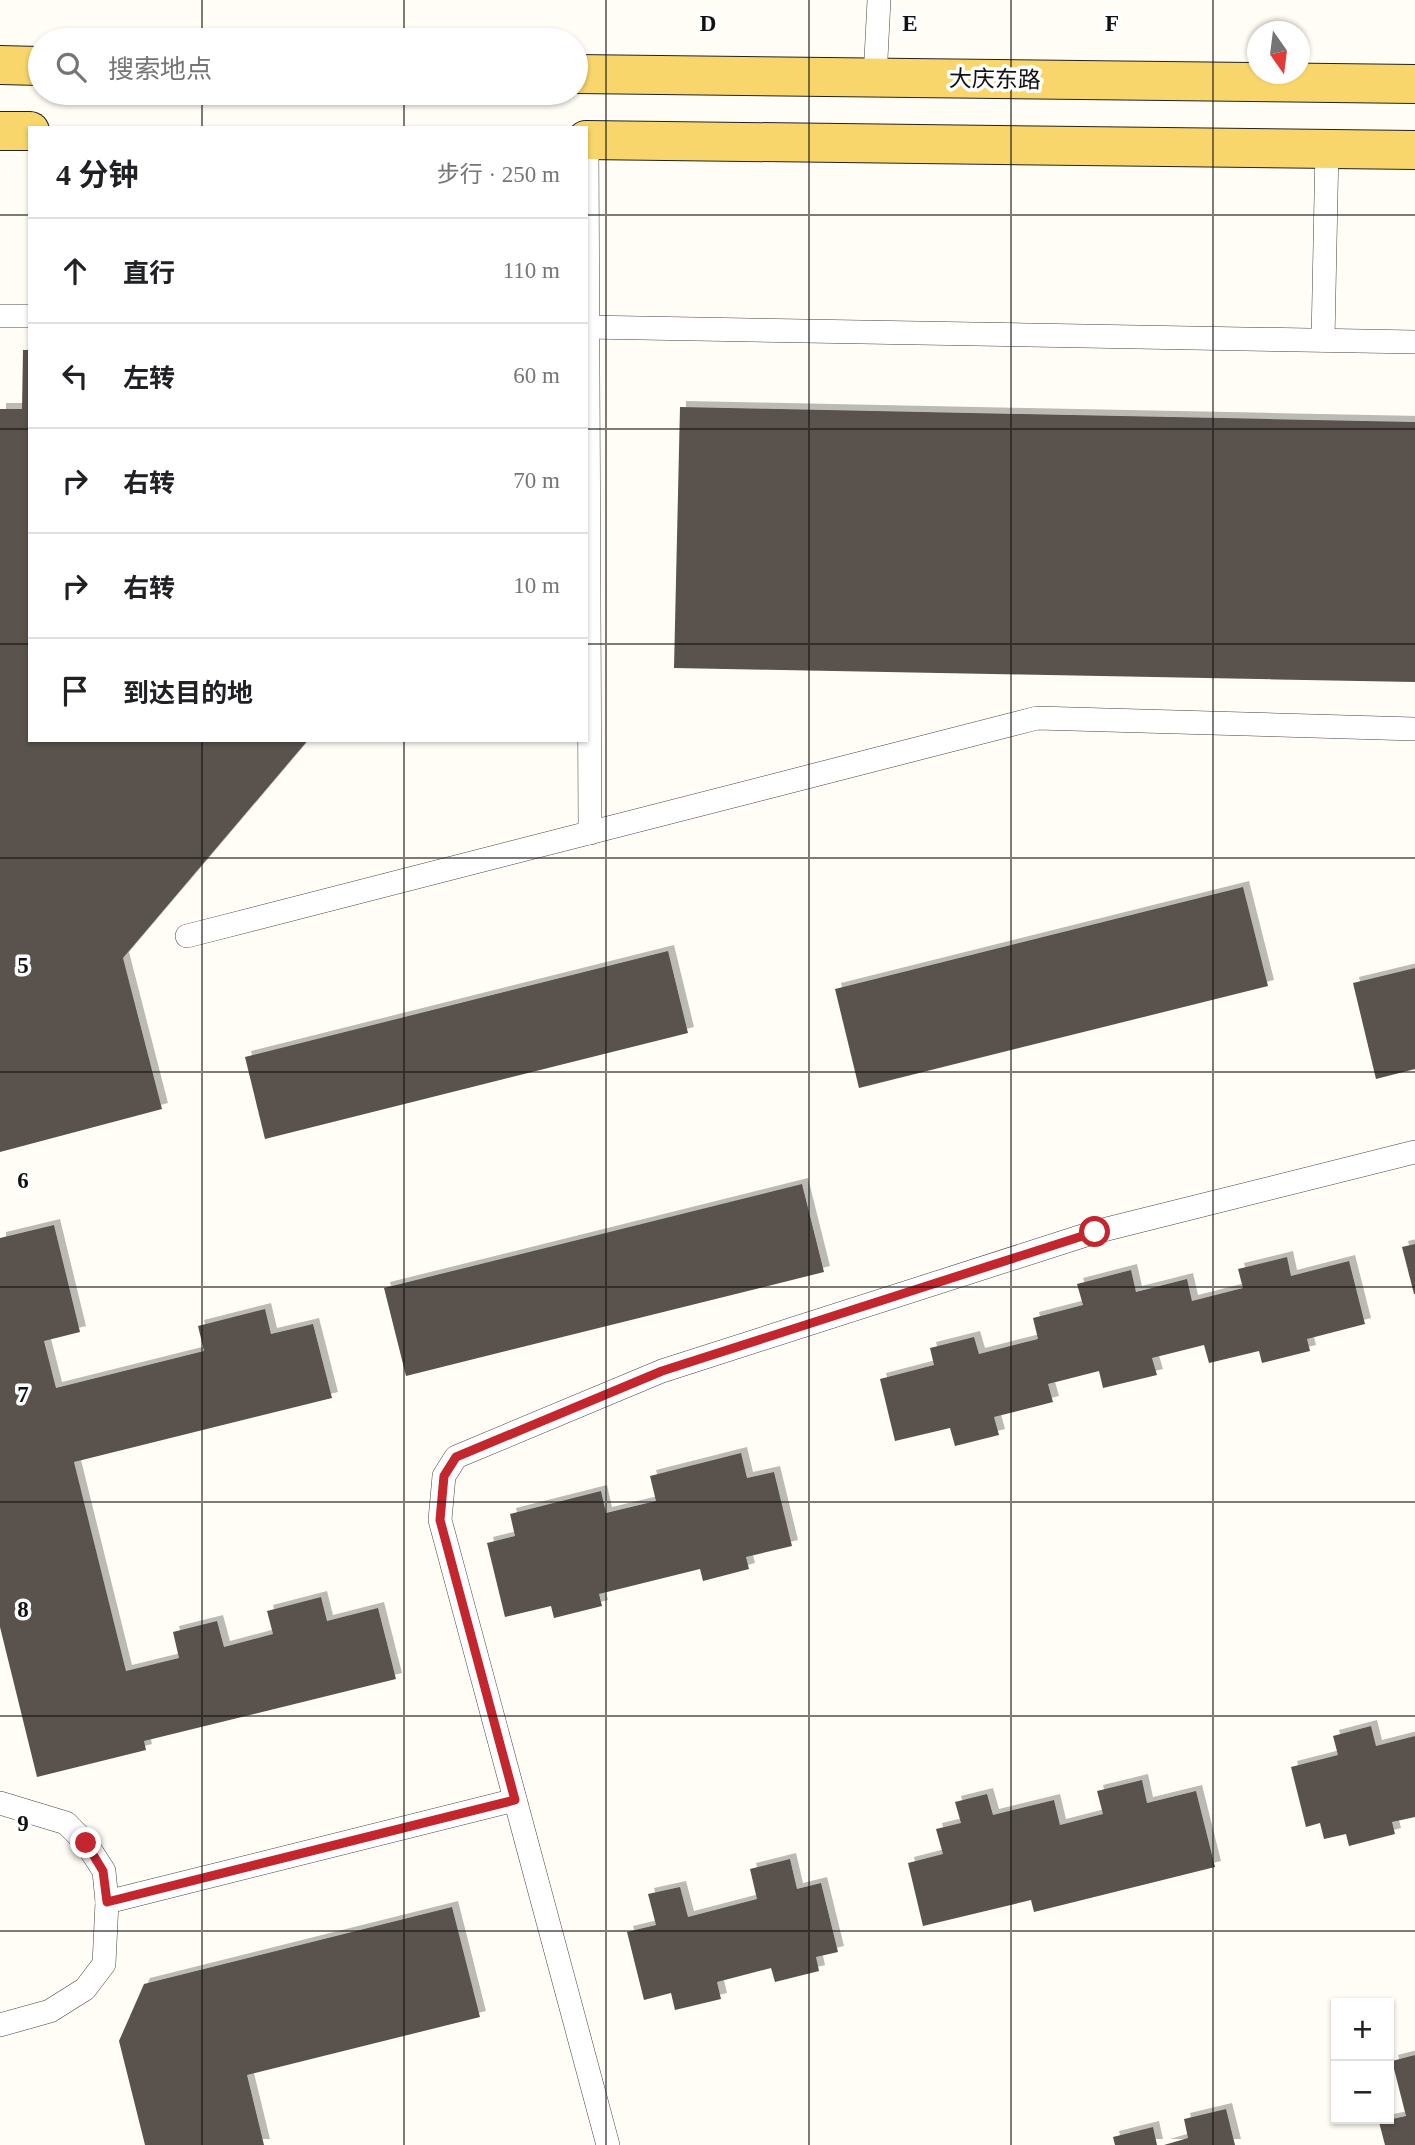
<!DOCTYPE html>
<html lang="zh">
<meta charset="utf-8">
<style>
:root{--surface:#fff;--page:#f2f2f2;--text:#202124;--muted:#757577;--line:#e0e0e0}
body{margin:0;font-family:"Times New Roman","Noto Sans SC",serif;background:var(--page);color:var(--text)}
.controls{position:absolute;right:21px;bottom:21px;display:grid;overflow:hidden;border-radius:0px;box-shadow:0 2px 5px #0004}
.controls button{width:63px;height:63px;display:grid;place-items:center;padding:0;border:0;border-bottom:2px solid var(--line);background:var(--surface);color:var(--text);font:35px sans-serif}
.compass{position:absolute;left:1247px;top:21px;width:63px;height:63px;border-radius:50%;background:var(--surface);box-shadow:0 2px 5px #0004;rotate:166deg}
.stop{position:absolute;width:21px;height:21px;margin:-16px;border:5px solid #c4262e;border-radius:50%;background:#fff}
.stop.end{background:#c4262e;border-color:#fff;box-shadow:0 2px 7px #0008}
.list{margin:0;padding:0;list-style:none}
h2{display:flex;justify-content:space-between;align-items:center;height:91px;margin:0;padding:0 28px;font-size:30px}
h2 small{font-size:23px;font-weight:400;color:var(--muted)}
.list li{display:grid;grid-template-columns:46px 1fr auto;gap:21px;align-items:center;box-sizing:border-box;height:105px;padding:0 28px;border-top:2px solid var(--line)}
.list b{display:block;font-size:26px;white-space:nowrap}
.list em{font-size:23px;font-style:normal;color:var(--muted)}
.icon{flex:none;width:38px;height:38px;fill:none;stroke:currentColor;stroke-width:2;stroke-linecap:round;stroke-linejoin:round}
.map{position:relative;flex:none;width:1415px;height:2145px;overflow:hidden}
.search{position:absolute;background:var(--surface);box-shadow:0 2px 5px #0004;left:28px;top:28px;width:560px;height:77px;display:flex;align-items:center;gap:18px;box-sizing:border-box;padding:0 24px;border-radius:38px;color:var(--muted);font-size:26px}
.panel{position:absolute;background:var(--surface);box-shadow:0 2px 5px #0004;left:28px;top:126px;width:560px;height:616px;border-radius:0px}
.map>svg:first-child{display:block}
.building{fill:#5a524d;filter:url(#shadow)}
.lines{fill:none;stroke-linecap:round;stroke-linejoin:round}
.lane-casing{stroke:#444;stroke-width:24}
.primary-casing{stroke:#222;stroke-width:40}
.lane{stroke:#fff;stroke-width:23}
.primary{stroke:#f9d66b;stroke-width:38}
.route{stroke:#c4262e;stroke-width:9}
.grid{fill:none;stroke:#111;stroke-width:2;stroke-opacity:0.55}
.labels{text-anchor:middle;stroke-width:7;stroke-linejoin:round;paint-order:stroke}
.street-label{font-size:23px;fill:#111;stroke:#fff}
.grid-label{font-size:23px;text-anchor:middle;font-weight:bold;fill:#111;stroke:#fff;stroke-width:7;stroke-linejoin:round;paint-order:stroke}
</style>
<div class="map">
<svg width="1415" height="2145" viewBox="0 0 1415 2145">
<defs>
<filter id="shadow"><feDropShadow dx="6" dy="-6" stdDeviation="0" flood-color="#0004"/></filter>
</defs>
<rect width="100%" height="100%" fill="#fffdf5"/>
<g class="building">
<polygon points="23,350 30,350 30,740 308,740 123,958 162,1109 0,1152 0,409 22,409"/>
<polygon points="680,407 1415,422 1415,682 674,668"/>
<polygon points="1243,887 1268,986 859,1088 835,989"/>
<polygon points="668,951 688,1033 265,1139 245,1057"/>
<polygon points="1415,968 1415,1069 1376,1079 1353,983"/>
<polygon points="802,1184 824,1272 406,1376 384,1288"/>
<polygon points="54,1225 80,1332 44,1341 56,1388 204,1351 198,1326 265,1309 271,1334 313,1324 332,1398 74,1462 126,1671 179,1658 173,1632 217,1621 224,1647 273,1634 267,1611 321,1597 327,1621 378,1608 396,1679 144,1741 146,1750 37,1777 0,1627 0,1238"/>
<polygon points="1415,1244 1415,1294 1414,1294 1402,1247"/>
<polygon points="1287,1257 1291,1276 1349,1261 1365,1324 1307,1339 1310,1351 1262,1363 1259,1351 1209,1363 1204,1345 1152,1358 1157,1375 1103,1388 1099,1371 1048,1384 1053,1402 994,1417 999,1435 955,1446 950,1428 895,1441 880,1379 934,1365 930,1348 974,1337 979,1354 1038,1339 1033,1318 1083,1305 1077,1284 1131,1270 1136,1292 1187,1279 1192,1301 1243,1288 1238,1269"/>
<polygon points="741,1453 747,1478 774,1472 792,1546 746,1557 749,1569 703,1581 700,1569 599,1594 602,1606 554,1618 551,1606 505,1617 487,1543 515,1536 510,1514 601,1491 606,1513 656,1501 650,1476"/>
<polygon points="1371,1726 1376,1746 1415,1736 1415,1817 1392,1822 1395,1834 1349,1846 1346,1834 1324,1839 1320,1823 1306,1827 1291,1767 1338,1755 1333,1736"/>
<polygon points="1142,1780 1147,1803 1196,1791 1215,1867 1034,1912 1031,1900 923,1926 908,1863 943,1854 936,1829 961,1823 955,1802 987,1794 993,1815 1054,1800 1060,1825 1103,1814 1097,1791"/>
<polygon points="790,1859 797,1889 821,1883 838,1952 816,1957 819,1971 775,1982 771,1968 717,1982 721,1999 675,2010 671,1993 644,2000 627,1932 656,1925 648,1894 680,1887 688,1917 757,1899 750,1869"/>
<polygon points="452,1907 480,2017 247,2075 264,2145 145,2145 119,2041 144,1984"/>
<polygon points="1415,2055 1415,2145 1385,2145 1379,2122 1406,2116 1392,2061"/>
<polygon points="1226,2109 1235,2145 1164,2145 1188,2138 1184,2119"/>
<polygon points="1153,2127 1157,2145 1115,2145 1113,2137"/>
</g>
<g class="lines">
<defs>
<g id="lane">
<polyline points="875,78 879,0"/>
<polyline points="587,140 590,833"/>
<polyline points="0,316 30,316"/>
<polyline points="586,327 1415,342"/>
<polyline points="1323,340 1327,148"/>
<polyline points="187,936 1037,718 1415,729"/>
<polyline points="0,1803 66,1823 86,1843 104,1871 107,1902 104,1964 85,1989 50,2011 0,2025"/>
<polyline points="107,1902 515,1800"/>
<polyline points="608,2145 440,1520 444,1476 456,1457 662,1371 1095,1232 1415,1152"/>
</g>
<g id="primary">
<polyline points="0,65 40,66"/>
<polyline points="576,74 1415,84"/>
<polyline points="0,131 30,131"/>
<polyline points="586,140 1415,150"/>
</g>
</defs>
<use href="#lane" class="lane-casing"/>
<use href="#primary" class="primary-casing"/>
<use href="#lane" class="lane"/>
<use href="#primary" class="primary"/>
</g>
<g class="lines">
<polyline class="route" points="86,1843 103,1871 107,1902 515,1800 440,1520 444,1476 456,1457 662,1371 1095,1232"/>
</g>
<path class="grid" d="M202,0V40M404,0V40M606,0V2145M809,0V2145M1011,0V2145M1213,0V2145M202,93V128M404,93V128M0,215H30M586,215H1415M0,429H30M586,429H1415M0,644H30M586,644H1415M202,740V2145M404,740V2145M0,858H1415M0,1072H1415M0,1287H1415M0,1502H1415M0,1716H1415M0,1931H1415"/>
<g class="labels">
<g class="street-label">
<text transform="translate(995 79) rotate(1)" y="8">大庆东路</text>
</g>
</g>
<g class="grid-label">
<text x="708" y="31">D</text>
<text x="910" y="31">E</text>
<text x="1112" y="31">F</text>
<text x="23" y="973">5</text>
<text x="23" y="1188">6</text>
<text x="23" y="1402">7</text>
<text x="23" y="1617">8</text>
<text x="23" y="1831">9</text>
</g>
</svg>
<div class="controls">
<button>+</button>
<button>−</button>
</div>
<svg class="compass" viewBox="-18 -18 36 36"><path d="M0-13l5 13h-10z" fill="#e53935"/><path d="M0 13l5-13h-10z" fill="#757577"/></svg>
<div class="stop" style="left:1095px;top:1232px"></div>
<div class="stop end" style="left:86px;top:1843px"></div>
<div class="search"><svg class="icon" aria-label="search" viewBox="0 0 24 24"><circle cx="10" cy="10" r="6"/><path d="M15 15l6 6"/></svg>搜索地点</div>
<section class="panel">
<h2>4 分钟<small>步行 · 250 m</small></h2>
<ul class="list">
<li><svg class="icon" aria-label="ahead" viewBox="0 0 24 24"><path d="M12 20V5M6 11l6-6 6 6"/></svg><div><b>直行</b></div><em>110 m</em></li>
<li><svg class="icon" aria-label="left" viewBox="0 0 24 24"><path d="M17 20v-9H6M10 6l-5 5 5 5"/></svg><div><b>左转</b></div><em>60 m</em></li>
<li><svg class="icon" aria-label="right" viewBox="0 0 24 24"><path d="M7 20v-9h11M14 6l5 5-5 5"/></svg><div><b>右转</b></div><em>70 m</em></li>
<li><svg class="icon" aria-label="right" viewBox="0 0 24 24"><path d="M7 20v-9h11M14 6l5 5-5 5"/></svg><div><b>右转</b></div><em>10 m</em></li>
<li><svg class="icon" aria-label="arrive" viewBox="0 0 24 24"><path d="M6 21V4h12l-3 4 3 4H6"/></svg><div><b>到达目的地</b></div></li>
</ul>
</section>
</div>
